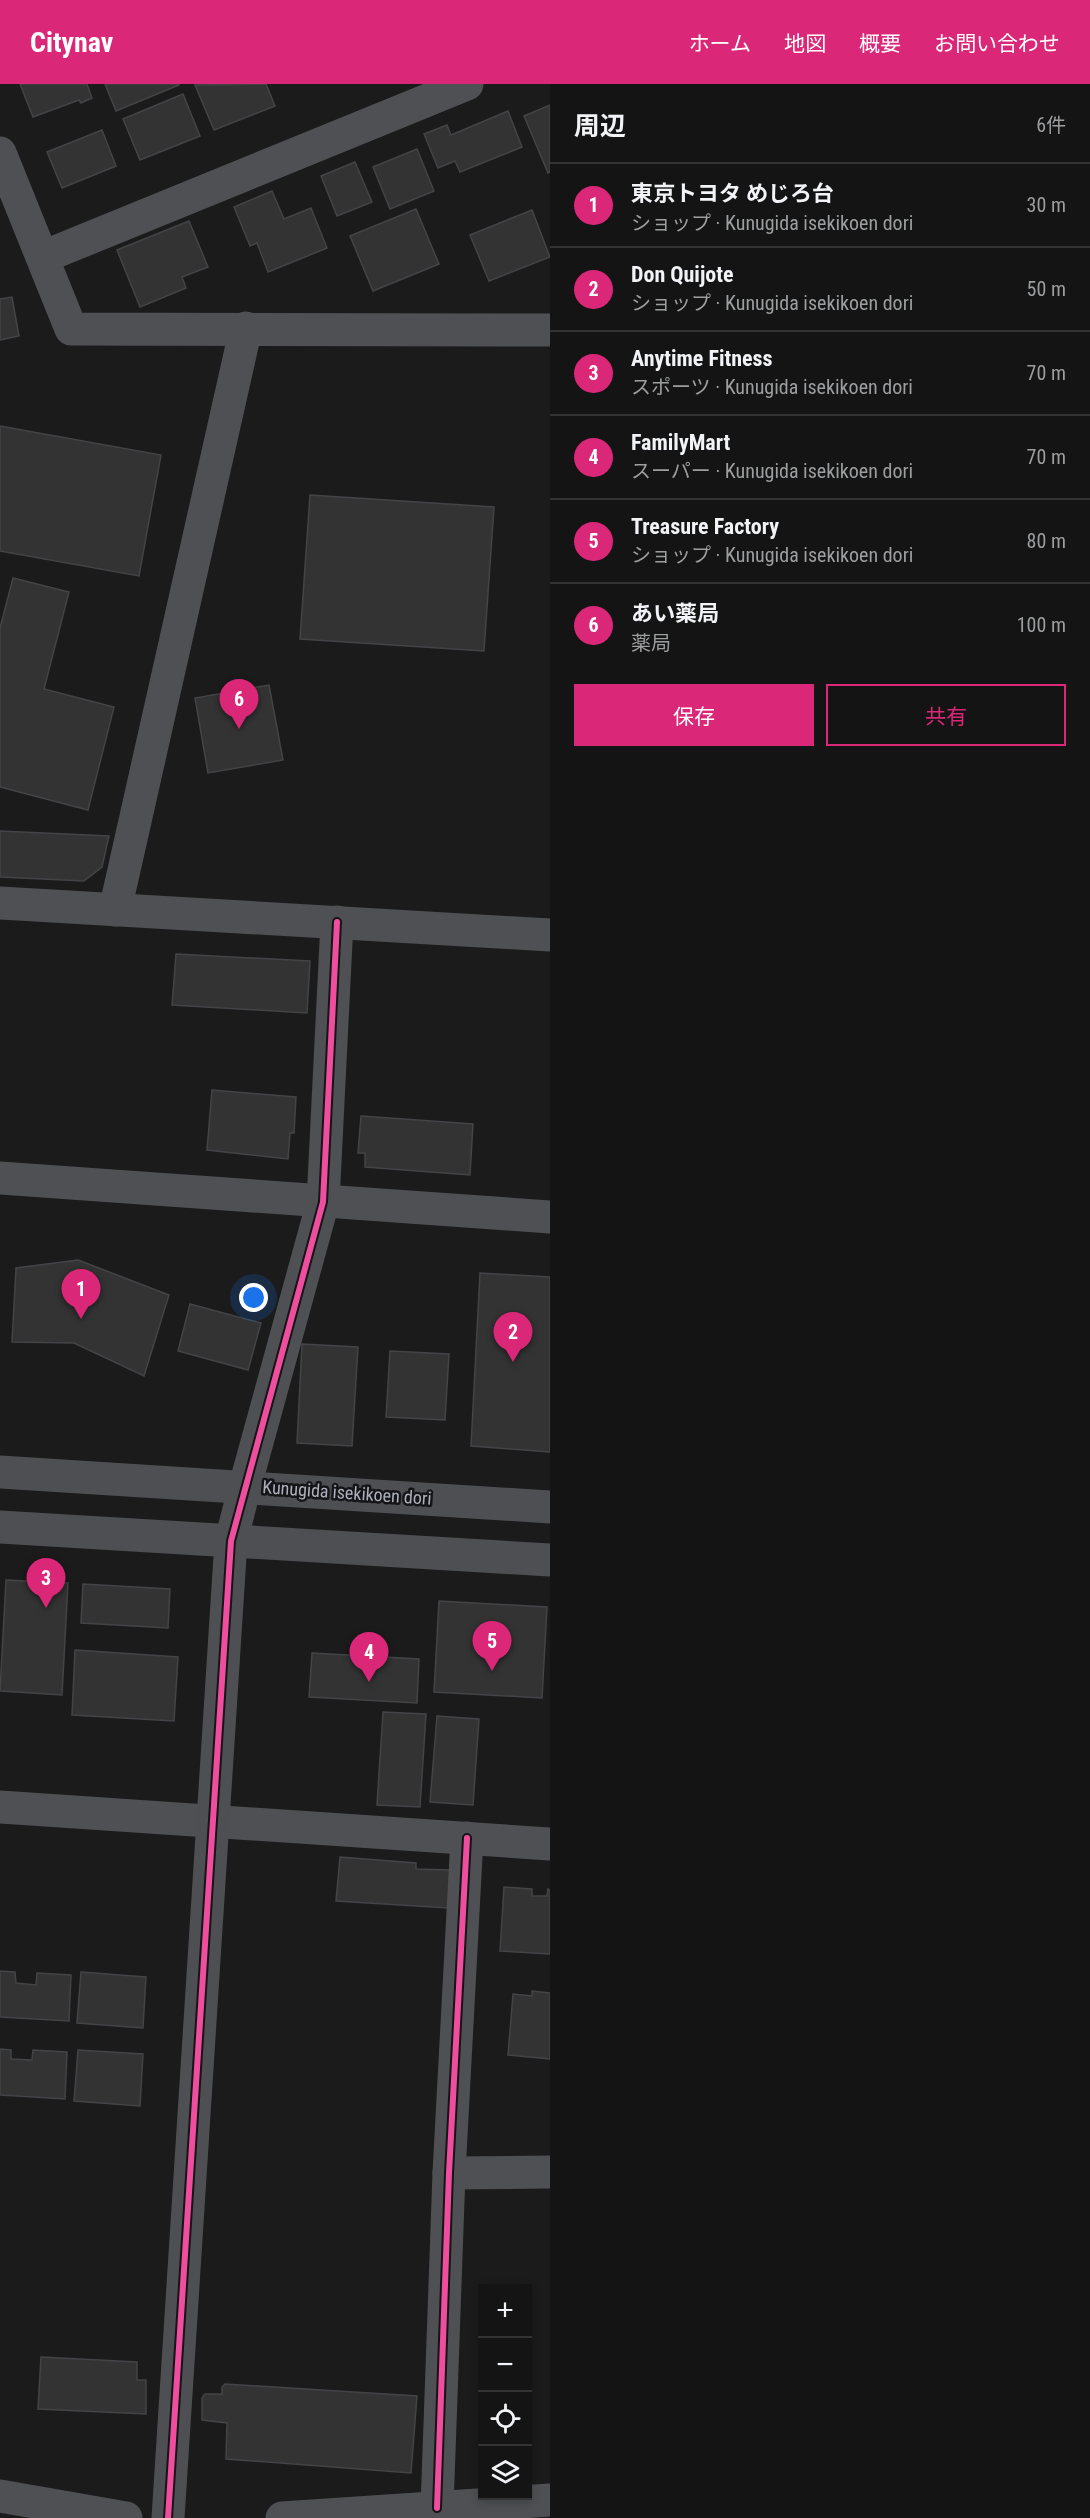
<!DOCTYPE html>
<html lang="ja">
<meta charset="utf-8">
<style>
:root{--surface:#141414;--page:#1d1d1d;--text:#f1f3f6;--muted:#9d9ea0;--line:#333334;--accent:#db2777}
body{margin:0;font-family:"Roboto Condensed","Noto Sans JP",sans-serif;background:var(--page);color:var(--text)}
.controls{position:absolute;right:18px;bottom:18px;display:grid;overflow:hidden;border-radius:0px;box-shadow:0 3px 9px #0003}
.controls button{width:54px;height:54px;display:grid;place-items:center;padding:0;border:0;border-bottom:2px solid var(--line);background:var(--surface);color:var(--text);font:30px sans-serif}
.you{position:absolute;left:254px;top:1214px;width:21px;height:21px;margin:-15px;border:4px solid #fff;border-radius:50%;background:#1a73e8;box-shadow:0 0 0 9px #1a73e833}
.badge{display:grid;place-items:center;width:39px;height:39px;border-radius:50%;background:var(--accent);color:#fff;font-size:20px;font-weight:700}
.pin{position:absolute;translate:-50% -50px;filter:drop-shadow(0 2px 3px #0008)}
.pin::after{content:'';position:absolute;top:32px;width:21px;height:18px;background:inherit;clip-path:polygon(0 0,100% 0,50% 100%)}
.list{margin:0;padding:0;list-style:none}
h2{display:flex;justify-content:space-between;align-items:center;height:78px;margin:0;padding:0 24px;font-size:26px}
h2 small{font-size:20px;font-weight:400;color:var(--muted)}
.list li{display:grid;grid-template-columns:39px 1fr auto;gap:18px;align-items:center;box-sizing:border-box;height:84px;padding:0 24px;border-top:2px solid var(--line)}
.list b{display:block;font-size:22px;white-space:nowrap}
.list p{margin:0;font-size:20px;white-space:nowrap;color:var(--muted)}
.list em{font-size:20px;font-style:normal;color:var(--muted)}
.actions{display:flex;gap:12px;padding:18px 24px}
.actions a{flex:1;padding:14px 0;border:2px solid var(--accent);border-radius:0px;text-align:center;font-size:21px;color:var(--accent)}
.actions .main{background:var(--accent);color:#fff}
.icon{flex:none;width:33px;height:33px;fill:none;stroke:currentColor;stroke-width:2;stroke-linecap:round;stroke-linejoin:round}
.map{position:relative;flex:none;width:550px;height:2434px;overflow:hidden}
header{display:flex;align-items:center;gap:36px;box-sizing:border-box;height:84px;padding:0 30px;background:var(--accent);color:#fff}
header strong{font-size:28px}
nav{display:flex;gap:33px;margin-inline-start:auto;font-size:21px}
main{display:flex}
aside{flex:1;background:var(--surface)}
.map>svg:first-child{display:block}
.building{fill:#333;stroke:#434447;stroke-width:1.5}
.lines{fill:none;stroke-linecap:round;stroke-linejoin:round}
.street{stroke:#4f5054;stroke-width:33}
.secondary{stroke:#4e4f53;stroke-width:33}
.cycleway-casing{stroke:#151517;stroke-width:10}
.cycleway{stroke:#ef4d9e;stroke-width:6}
.labels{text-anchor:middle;stroke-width:5;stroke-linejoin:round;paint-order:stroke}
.street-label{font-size:18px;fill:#acb1bc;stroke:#151517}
</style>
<header>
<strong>Citynav</strong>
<nav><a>ホーム</a><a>地図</a><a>概要</a><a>お問い合わせ</a></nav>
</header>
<main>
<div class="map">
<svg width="550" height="2434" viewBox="0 0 550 2434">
<rect width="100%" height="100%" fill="#1b1b1b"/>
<g class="building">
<polygon points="20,0 87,0 92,14 81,19 79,16 33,33"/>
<polygon points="105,0 179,0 179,1 116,27"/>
<polygon points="266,0 275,22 214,46 195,1"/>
<polygon points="183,10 200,52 140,76 123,35"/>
<polygon points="550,21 550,88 548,89 524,32"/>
<polygon points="508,27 522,63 460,88 455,77 438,84 424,50 447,41 451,51"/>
<polygon points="102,46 116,82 62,104 47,68"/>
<polygon points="417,65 434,107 390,125 373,83"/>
<polygon points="355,78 372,118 337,132 321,92"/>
<polygon points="272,107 284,135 311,124 327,164 268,188 257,159 250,162 234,123"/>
<polygon points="416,125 439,180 373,207 350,152"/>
<polygon points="532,126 550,173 489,197 470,151"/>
<polygon points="189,137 208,183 182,193 186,204 140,223 117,166"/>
<polygon points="12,213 19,252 0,256 0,215"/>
<polygon points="0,342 161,371 139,492 0,467"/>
<polygon points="310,411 494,423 484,567 300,555"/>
<polygon points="13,494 69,508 44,605 114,623 88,726 0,703 0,544"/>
<polygon points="269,601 283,676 208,689 195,614"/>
<polygon points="0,747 109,752 102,783 84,797 0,793"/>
<polygon points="176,870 310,877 307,929 172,921"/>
<polygon points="212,1006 296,1013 294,1049 290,1049 288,1075 207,1066"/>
<polygon points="361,1032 473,1040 470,1091 365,1083 365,1069 358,1069"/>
<polygon points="78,1176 169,1211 144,1292 74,1259 12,1258 16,1184"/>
<polygon points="480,1189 550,1193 550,1368 471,1362"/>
<polygon points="190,1220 261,1239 248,1286 178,1267"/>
<polygon points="302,1260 358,1263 352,1362 297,1359"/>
<polygon points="390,1267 449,1270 445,1336 386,1333"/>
<polygon points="6,1496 68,1499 62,1611 0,1607"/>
<polygon points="83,1500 170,1505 168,1544 81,1539"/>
<polygon points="439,1517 547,1523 542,1614 434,1608"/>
<polygon points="75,1566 178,1573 174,1637 72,1631"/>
<polygon points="312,1569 419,1575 417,1619 309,1613"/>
<polygon points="383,1628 426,1630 420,1723 377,1721"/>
<polygon points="437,1632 479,1635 473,1721 430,1718"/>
<polygon points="340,1773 416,1779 416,1785 450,1786 448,1824 336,1817"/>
<polygon points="504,1803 532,1805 532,1812 547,1812 548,1805 550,1806 550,1870 500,1867"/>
<polygon points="0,1887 15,1888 16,1899 36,1901 37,1889 71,1891 69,1937 0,1933"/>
<polygon points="81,1888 146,1893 143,1944 77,1939"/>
<polygon points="532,1907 550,1909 550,1975 508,1971 513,1910 532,1912"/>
<polygon points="0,1965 11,1966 11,1975 32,1976 33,1966 67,1968 65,2015 0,2011"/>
<polygon points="78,1966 143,1970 140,2022 74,2017"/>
<polygon points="41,2273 137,2278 137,2296 146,2296 146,2330 38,2325"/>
<polygon points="225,2300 417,2312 411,2389 226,2375 227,2339 202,2336 202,2314 205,2310 222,2310 222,2303"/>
</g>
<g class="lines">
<g class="street">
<polyline points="0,69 71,245 550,246"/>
<polyline points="43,173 467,0"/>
<polyline points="0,819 550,851"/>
<polyline points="115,826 246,244"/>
<polyline points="0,1094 550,1133"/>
<polyline points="245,1402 323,1118 337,838"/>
<polyline points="0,1723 550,1760"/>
<polyline points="449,2089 550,2088"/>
<polyline points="0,2412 126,2434"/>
<polyline points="437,2424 449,2089 467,1754"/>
<polyline points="282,2434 550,2416"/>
</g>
<g class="secondary">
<polyline points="0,1388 550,1423"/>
<polyline points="0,1443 550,1476"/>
<polyline points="168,2434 231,1457 245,1402"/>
</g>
<defs>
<g id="cycleway">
<polyline points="437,2424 449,2089 467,1754"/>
<polyline points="168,2434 231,1457 323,1118 337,838"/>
</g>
</defs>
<use href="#cycleway" class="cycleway-casing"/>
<use href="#cycleway" class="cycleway"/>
</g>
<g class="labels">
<g class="street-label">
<text transform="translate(347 1409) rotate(4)" y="6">Kunugida isekikoen dori</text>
</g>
</g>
</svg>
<div class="controls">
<button>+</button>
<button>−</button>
<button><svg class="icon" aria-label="locate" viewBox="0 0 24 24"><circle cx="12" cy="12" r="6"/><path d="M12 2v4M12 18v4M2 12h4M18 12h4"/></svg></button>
<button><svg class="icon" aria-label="layers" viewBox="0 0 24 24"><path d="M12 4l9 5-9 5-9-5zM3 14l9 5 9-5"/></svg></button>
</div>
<div class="you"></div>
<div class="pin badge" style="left:81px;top:1235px">1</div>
<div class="pin badge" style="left:513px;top:1278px">2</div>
<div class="pin badge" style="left:46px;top:1524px">3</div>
<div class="pin badge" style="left:369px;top:1598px">4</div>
<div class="pin badge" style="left:492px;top:1587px">5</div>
<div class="pin badge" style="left:239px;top:645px">6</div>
</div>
<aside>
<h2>周辺<small>6件</small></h2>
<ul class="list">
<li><span class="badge">1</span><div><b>東京トヨタ めじろ台</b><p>ショップ · Kunugida isekikoen dori</p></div><em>30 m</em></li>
<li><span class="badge">2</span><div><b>Don Quijote</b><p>ショップ · Kunugida isekikoen dori</p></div><em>50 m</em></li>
<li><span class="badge">3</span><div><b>Anytime Fitness</b><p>スポーツ · Kunugida isekikoen dori</p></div><em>70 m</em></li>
<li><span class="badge">4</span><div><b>FamilyMart</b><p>スーパー · Kunugida isekikoen dori</p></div><em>70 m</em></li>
<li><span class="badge">5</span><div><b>Treasure Factory</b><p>ショップ · Kunugida isekikoen dori</p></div><em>80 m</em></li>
<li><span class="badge">6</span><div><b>あい薬局</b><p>薬局</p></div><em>100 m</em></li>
</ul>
<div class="actions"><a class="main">保存</a><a>共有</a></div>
</aside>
</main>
